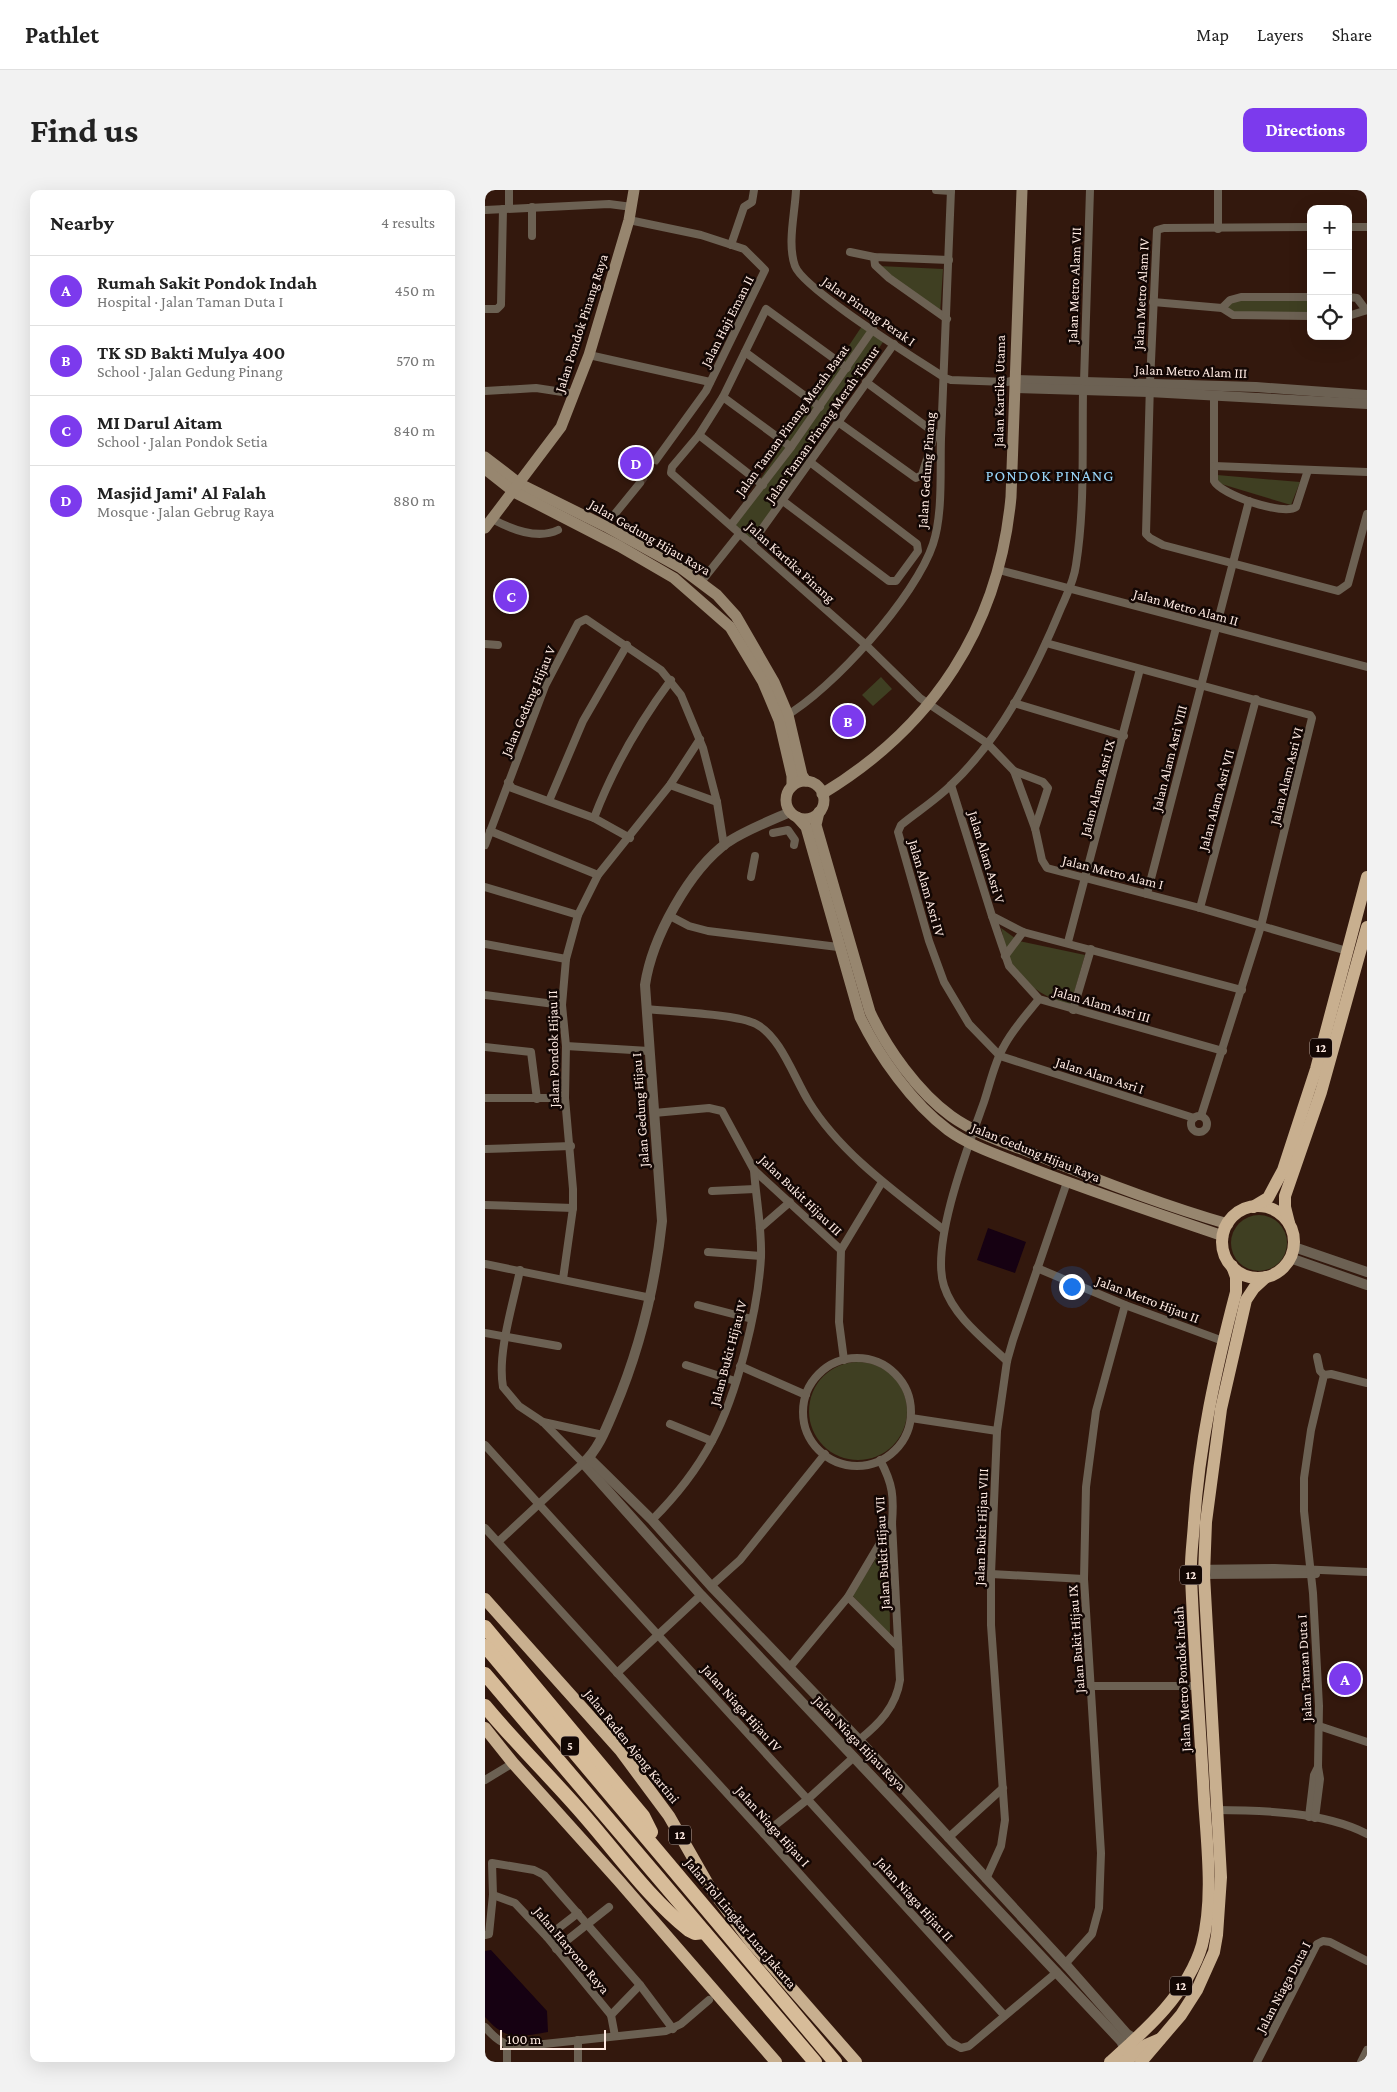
<!DOCTYPE html>
<meta charset="utf-8">
<style>
:root{--surface:#fff;--page:#f2f2f2;--text:#222;--muted:#767676;--line:#e0e0e0;--accent:#7c3aed}
body{margin:0;font-family:"Crimson Pro",serif;background:var(--page);color:var(--text)}
.controls{position:absolute;right:15px;top:15px;display:grid;overflow:hidden;border-radius:10px;box-shadow:0 5px 20px #0002}
.controls button{width:45px;height:45px;display:grid;place-items:center;padding:0;border:0;border-bottom:1px solid var(--line);background:var(--surface);color:var(--text);font:25px sans-serif}
.scale{position:absolute;left:15px;bottom:12px;width:106px;box-sizing:border-box;padding-left:5px;border:2px solid #feeae2;border-top:0;font-size:14px;line-height:18px;white-space:nowrap;color:#feeae2;-webkit-text-stroke:4px #130704;paint-order:stroke}
.you{position:absolute;left:586px;top:1096px;width:18px;height:18px;margin:-12px;border:4px solid #fff;border-radius:50%;background:#1a73e8;box-shadow:0 0 0 8px #1a73e833}
.badge{display:grid;place-items:center;width:32px;height:32px;border-radius:50%;background:var(--accent);color:#fff;font-size:16px;font-weight:700}
.pin{position:absolute;translate:-50% -50%;border:2px solid #fff;box-shadow:0 1px 5px #0006}
.list{margin:0;padding:0;list-style:none}
h2{display:flex;justify-content:space-between;align-items:center;height:65px;margin:0;padding:0 20px;font-size:21px}
h2 small{font-size:16px;font-weight:400;color:var(--muted)}
.list li{display:grid;grid-template-columns:32px 1fr auto;gap:15px;align-items:center;box-sizing:border-box;height:70px;padding:0 20px;border-top:1px solid var(--line)}
.list b{display:block;font-size:19px;white-space:nowrap}
.list p{margin:0;font-size:16px;white-space:nowrap;color:var(--muted)}
.list em{font-size:16px;font-style:normal;color:var(--muted)}
.icon{flex:none;width:28px;height:28px;fill:none;stroke:currentColor;stroke-width:2;stroke-linecap:round;stroke-linejoin:round}
.map{position:relative;flex:none;width:882px;height:1872px;overflow:hidden;border-radius:10px}
header{display:flex;align-items:center;gap:30px;box-sizing:border-box;height:70px;padding:0 25px;background:var(--surface);border-bottom:1px solid var(--line)}
header strong{font-size:24px}
nav{display:flex;gap:28px;margin-inline-start:auto;font-size:18px}
.intro{display:flex;align-items:center;justify-content:space-between;box-sizing:border-box;height:120px;padding:0 30px}
h1{margin:0;font-size:35px}
.button{padding:12px 22px;border-radius:10px;background:var(--accent);color:#fff;font-size:18px;font-weight:700}
main{display:flex;gap:30px;padding:0 30px}
aside{flex:1;background:var(--surface);border-radius:10px;box-shadow:0 5px 20px #0002}
.map>svg:first-child{display:block}
.green{fill:#3f3f22}
.water{fill:#160112}
.lines{fill:none;stroke-linecap:round;stroke-linejoin:round}
.minor-tunnel{stroke:#51382d;stroke-width:8;stroke-dasharray:8 4;stroke-linecap:butt}
.minor{stroke:#6c6153;stroke-width:8}
.tertiary{stroke:#6c6153;stroke-width:10}
.secondary{stroke:#97866f;stroke-width:11}
.trunk{stroke:#c8af8f;stroke-width:12}
.motorway{stroke:#d7bc99;stroke-width:14}
.labels{text-anchor:middle;stroke-width:5;stroke-linejoin:round;paint-order:stroke}
.shield{fill:#130704;stroke:#b8a69f;stroke-width:1}
.shield-label{font-size:12px;font-weight:bold;fill:#feeae2}
.street-label{font-size:14px;fill:#feeae2;stroke:#130704}
.quarter-label{font-size:16px;letter-spacing:1px;fill:#98d5f9;stroke:#130704}
</style>
<header>
<strong>Pathlet</strong>
<nav><a>Map</a><a>Layers</a><a>Share</a></nav>
</header>
<div class="intro"><h1>Find us</h1><a class="button">Directions</a></div>
<main>
<aside>
<h2>Nearby<small>4 results</small></h2>
<ul class="list">
<li><span class="badge">A</span><div><b>Rumah Sakit Pondok Indah</b><p>Hospital · Jalan Taman Duta I</p></div><em>450 m</em></li>
<li><span class="badge">B</span><div><b>TK SD Bakti Mulya 400</b><p>School · Jalan Gedung Pinang</p></div><em>570 m</em></li>
<li><span class="badge">C</span><div><b>MI Darul Aitam</b><p>School · Jalan Pondok Setia</p></div><em>840 m</em></li>
<li><span class="badge">D</span><div><b>Masjid Jami' Al Falah</b><p>Mosque · Jalan Gebrug Raya</p></div><em>880 m</em></li>
</ul>
</aside>
<div class="map">
<svg width="882" height="1872" viewBox="0 0 882 1872">
<rect width="100%" height="100%" fill="#33180d"/>
<g class="green">
<polygon points="394,76 458,79 455,125"/>
<polygon points="826,108 826,123 750,123 741,116 746,111"/>
<polygon points="379,133 400,149 267,351 246,333"/>
<polygon points="732,285 815,292 806,315 733,293"/>
<polygon points="396,487 407,499 388,516 377,505"/>
<path d="M516,738L534,751L600,765L585,817C562,807 538,796 526,772C520,763 519,748 516,738Z"/>
<circle cx="774" cy="1053" r="28"/>
<circle cx="373" cy="1221" r="49"/>
<polygon points="404,1349 405,1446 367,1405"/>
</g>
<g class="water">
<polygon points="503,1038 541,1052 530,1083 492,1070"/>
<path d="M6,1760L62,1821L63,1842C33,1847 21,1851 0,1827V1761Z"/>
</g>
<g class="lines">
<polyline class="minor-tunnel" points="155,293 171,270"/>
<g class="minor">
<polyline points="24,0 24,18"/>
<path d="M311,0C310,23 302,54 310,76C318,99 433,170 460,188L466,190L522,192L530,190"/>
<polyline points="451,0 466,1"/>
<polyline points="733,0 733,39"/>
<polyline points="0,20 124,14 147,17"/>
<polyline points="144,30 216,45 259,59 280,80 221,201 171,270"/>
<polyline points="826,37 679,38 672,40 665,193 661,344 665,348 678,355 853,401 863,394 882,324"/>
<polyline points="863,37 882,37"/>
<polyline points="47,46 47,17"/>
<polyline points="246,55 259,17 267,12 269,0"/>
<polyline points="365,62 389,67 464,70"/>
<polyline points="389,67 390,75 404,88 462,129"/>
<polyline points="863,107 872,108 881,120"/>
<polyline points="668,112 737,118 748,125 826,126"/>
<polyline points="737,118 745,110 756,107 826,107"/>
<polyline points="0,119 12,119 16,115 18,19"/>
<polyline points="863,126 882,120"/>
<polyline points="260,162 335,217"/>
<polyline points="104,165 225,192"/>
<polyline points="362,178 281,119 238,207 214,245 187,277 186,283 381,455 435,508 502,553 529,581 550,638 557,670 562,678 715,718 862,761"/>
<polyline points="599,192 605,0"/>
<polyline points="0,201 51,198 84,203"/>
<path d="M598,201C597,259 600,318 591,375C589,391 582,404 576,418C550,481 516,548 466,595C451,610 432,622 416,635L413,642L444,751L459,792L484,834L515,866L709,928"/>
<path d="M729,206V291C736,305 799,326 811,317L823,280"/>
<polyline points="238,207 306,257"/>
<polyline points="353,232 431,288 437,285 450,243 381,192"/>
<polyline points="214,245 278,295"/>
<polyline points="729,276 882,282"/>
<polyline points="298,311 404,391 411,391 433,361 432,354 325,272"/>
<path d="M7,329C26,339 52,350 73,340"/>
<polyline points="246,335 306,257 388,139"/>
<polyline points="120,336 155,293"/>
<polyline points="267,353 409,154"/>
<polyline points="514,380 882,477"/>
<polyline points="216,392 255,343"/>
<polyline points="561,453 825,525 827,528 776,736 716,926"/>
<polyline points="0,454 13,455"/>
<polyline points="529,513 639,546"/>
<path d="M299,527C347,500 431,406 448,354C458,324 455,281 456,249C460,166 463,83 466,0"/>
<polyline points="529,581 558,592 563,598 550,638"/>
<polyline points="23,592 27,598 109,628 145,648"/>
<polyline points="185,595 232,612"/>
<polyline points="466,595 507,726 538,742 757,800"/>
<polyline points="64,611 98,531 142,455"/>
<path d="M109,628C128,578 154,533 186,490"/>
<polyline points="5,641 113,685"/>
<polyline points="288,643 303,640 310,650 309,655"/>
<polyline points="0,655 60,496 93,433 101,429 176,480 196,505 218,558 232,612 239,656"/>
<polyline points="266,687 270,666"/>
<polyline points="0,697 93,725"/>
<polyline points="662,704 764,311"/>
<polyline points="715,718 771,509"/>
<polyline points="185,726 204,736 223,741 353,757"/>
<polyline points="507,726 524,776 554,809 738,861"/>
<polyline points="583,752 655,479"/>
<polyline points="0,754 81,769"/>
<polyline points="520,766 538,742"/>
<polyline points="0,805 77,815"/>
<path d="M162,819C187,822 252,824 271,834C296,847 309,888 324,912C356,964 412,1003 459,1040"/>
<polyline points="588,820 606,759"/>
<polyline points="81,856 164,861"/>
<polyline points="0,857 46,862 52,909"/>
<polyline points="0,908 80,908"/>
<polyline points="169,923 224,918 237,921 269,980 356,1060"/>
<circle cx="714" cy="934" r="8"/>
<polyline points="0,959 86,956"/>
<polyline points="227,1001 270,999"/>
<polyline points="0,1015 88,1018"/>
<polyline points="275,1038 305,1012"/>
<polyline points="223,1062 276,1066"/>
<polyline points="0,1074 166,1108"/>
<polyline points="552,1078 640,1115 738,1151"/>
<polyline points="78,1089 88,1018 88,999 80,908 81,856 77,815 81,769 93,725 113,685 185,595 215,549"/>
<polyline points="213,1115 267,1129"/>
<polyline points="0,1143 73,1156"/>
<polyline points="832,1167 835,1181 839,1185"/>
<circle cx="372" cy="1222" r="54"/>
<polyline points="359,1170 354,1132 356,1060 397,992"/>
<path d="M522,1171C499,1149 469,1127 459,1096C445,1054 484,954 499,912C505,894 509,874 518,858C527,840 542,824 554,809"/>
<polyline points="201,1175 250,1191"/>
<polyline points="255,1176 321,1205"/>
<polyline points="426,1228 512,1241"/>
<polyline points="58,1232 118,1245"/>
<polyline points="185,1234 227,1251"/>
<polyline points="0,1255 519,1825"/>
<path d="M167,1330C191,1306 211,1281 227,1251C252,1205 273,1120 276,1067C277,1038 271,1009 269,980"/>
<polyline points="0,1338 279,1644 465,1852 476,1858 484,1856 572,1782"/>
<path d="M13,1352L98,1273L58,1232L34,1216L18,1197C12,1163 28,1115 35,1080"/>
<polyline points="706,1379 790,1378 882,1382"/>
<polyline points="506,1384 599,1389"/>
<polyline points="715,1385 831,1384"/>
<polyline points="226,1396 255,1370 340,1264"/>
<polyline points="363,1407 413,1457"/>
<polyline points="305,1477 363,1407 407,1333"/>
<polyline points="132,1483 216,1405"/>
<polyline points="607,1496 712,1496"/>
<polyline points="834,1536 882,1552"/>
<path d="M374,1550C394,1534 411,1517 415,1490L407,1333C409,1307 408,1294 395,1270"/>
<polyline points="0,1590 28,1573"/>
<path d="M730,1620C776,1620 841,1622 882,1644"/>
<polyline points="824,1627 829,1585 833,1577"/>
<polyline points="830,1628 835,1589 833,1577 834,1516 828,1403 819,1321 819,1288 826,1240 839,1185 846,1184 882,1193"/>
<polyline points="279,1644 323,1609 369,1567"/>
<polyline points="463,1648 518,1598"/>
<polyline points="501,1689 516,1656 520,1630 506,1435 506,1384 512,1241 522,1171 528,1150 582,992"/>
<polyline points="8,1705 30,1713 62,1747 126,1825 130,1846"/>
<polyline points="0,1745 4,1744 8,1705 7,1673 49,1680 59,1685 155,1795 188,1839"/>
<polyline points="62,1747 93,1723"/>
<polyline points="71,1759 124,1717"/>
<polyline points="580,1774 607,1744 614,1718 616,1663 599,1389 601,1297 611,1221 640,1115"/>
<polyline points="126,1825 155,1795"/>
<path d="M0,1837C14,1853 19,1855 40,1856L181,1841L196,1834L224,1810"/>
<polyline points="22,1872 22,1855"/>
<polyline points="93,1872 93,1850"/>
<polyline points="772,1872 832,1754 838,1751 845,1752 882,1771"/>
<polyline points="876,1872 882,1860"/>
</g>
<g class="tertiary">
<polyline points="530,190 771,197 882,205"/>
<polyline points="530,198 664,202 882,214"/>
<path d="M305,622C285,631 261,640 243,652C204,680 167,748 160,795L177,1031C170,1097 155,1159 129,1220C121,1239 113,1260 98,1273L216,1405L636,1851L640,1859"/>
<polyline points="809,1057 882,1082"/>
<polyline points="805,1068 882,1095"/>
<polyline points="104,1268 167,1330 226,1396 374,1550 583,1777 642,1844 650,1849"/>
</g>
<g class="secondary">
<polyline points="0,267 35,294 120,336 196,378 232,405 251,426 289,492 303,525 317,585 321,591"/>
<polyline points="0,279 29,302 134,356 189,388 245,437 278,492 294,530 307,586 307,596"/>
<polyline points="0,338 76,237 104,165 144,30 149,0"/>
<circle cx="320" cy="610" r="19"/>
<path d="M337,604C448,537 514,437 526,307L537,0"/>
<path d="M334,622L331,635L385,822C402,859 433,902 466,926C491,944 521,953 549,964C612,990 677,1015 743,1034"/>
<path d="M312,627L321,637L375,827C394,866 427,913 463,940C485,956 513,965 538,975C604,1001 671,1023 738,1046"/>
</g>
<g class="trunk">
<circle cx="773" cy="1052" r="36"/>
<polyline points="768,1017 783,1008 798,980 831,879 882,687"/>
<polyline points="804,1033 800,1017 800,1006 836,902 882,737"/>
<polyline points="0,1409 135,1560 184,1626 224,1696 265,1751 371,1872"/>
<polyline points="0,1538 28,1573 134,1691 291,1872"/>
<path d="M625,1872C661,1840 703,1803 717,1755C729,1709 722,1656 719,1609C715,1535 709,1461 706,1386C705,1369 708,1351 709,1333C714,1255 731,1178 751,1102V1087L747,1076"/>
<polyline points="640,1872 661,1855 675,1849"/>
<polyline points="656,1872 696,1825 712,1800 729,1762 732,1745 736,1687 719,1385 721,1332 736,1219 761,1110 769,1098 781,1087"/>
</g>
<g class="motorway">
<polyline points="0,1437 158,1626 166,1642"/>
<polyline points="0,1456 350,1872"/>
<polyline points="0,1484 330,1872"/>
<path d="M0,1516C33,1556 70,1591 103,1630C135,1667 165,1709 204,1740L210,1743L219,1742"/>
</g>
</g>
<g class="labels">
<g class="shield">
<rect x="825" y="848.5" width="22" height="19" rx="4"/>
<rect x="695" y="1375.5" width="22" height="19" rx="4"/>
<rect x="76" y="1546.5" width="18" height="19" rx="4"/>
<rect x="184" y="1635.5" width="22" height="19" rx="4"/>
<rect x="685" y="1786.5" width="22" height="19" rx="4"/>
</g>
<g class="shield-label">
<text x="836" y="862">12</text>
<text x="706" y="1389">12</text>
<text x="85" y="1560">5</text>
<text x="195" y="1649">12</text>
<text x="696" y="1800">12</text>
</g>
<g class="street-label">
<text transform="translate(589 95) rotate(-88)" y="5">Jalan Metro Alam VII</text>
<text transform="translate(656 104) rotate(-87)" y="5">Jalan Metro Alam IV</text>
<text transform="translate(384 121) rotate(35)" y="5">Jalan Pinang Perak I</text>
<text transform="translate(242 131) rotate(-63)" y="5">Jalan Haji Eman II</text>
<text transform="translate(96 133) rotate(-72)" y="5">Jalan Pondok Pinang Raya</text>
<text transform="translate(706 181) rotate(2)" y="5">Jalan Metro Alam III</text>
<text transform="translate(514 201) rotate(-89)" y="5">Jalan Kartika Utama</text>
<text transform="translate(307 230) rotate(-54)" y="5">Jalan Taman Pinang Merah Barat</text>
<text transform="translate(337 234) rotate(-55)" y="5">Jalan Taman Pinang Merah Timur</text>
<text transform="translate(441 280) rotate(-86)" y="5">Jalan Gedung Pinang</text>
<text transform="translate(165 347) rotate(30)" y="5">Jalan Gedung Hijau Raya</text>
<text transform="translate(306 372) rotate(42)" y="5">Jalan Kartika Pinang</text>
<text transform="translate(701 417) rotate(15)" y="5">Jalan Metro Alam II</text>
<text transform="translate(43 511) rotate(-67)" y="5">Jalan Gedung Hijau V</text>
<text transform="translate(684 568) rotate(-76)" y="5">Jalan Alam Asri VIII</text>
<text transform="translate(801 586) rotate(-76)" y="5">Jalan Alam Asri VI</text>
<text transform="translate(612 598) rotate(-75)" y="5">Jalan Alam Asri IX</text>
<text transform="translate(731 610) rotate(-75)" y="5">Jalan Alam Asri VII</text>
<text transform="translate(502 667) rotate(73)" y="5">Jalan Alam Asri V</text>
<text transform="translate(628 682) rotate(14)" y="5">Jalan Metro Alam I</text>
<text transform="translate(442 698) rotate(74)" y="5">Jalan Alam Asri IV</text>
<text transform="translate(617 814) rotate(16)" y="5">Jalan Alam Asri III</text>
<text transform="translate(68 859) rotate(-91)" y="5">Jalan Pondok Hijau II</text>
<text transform="translate(615 885) rotate(18)" y="5">Jalan Alam Asri I</text>
<text transform="translate(155 920) rotate(-94)" y="5">Jalan Gedung Hijau I</text>
<text transform="translate(551 962) rotate(22)" y="5">Jalan Gedung Hijau Raya</text>
<text transform="translate(316 1005) rotate(44)" y="5">Jalan Bukit Hijau III</text>
<text transform="translate(663 1109) rotate(21)" y="5">Jalan Metro Hijau II</text>
<text transform="translate(243 1163) rotate(-75)" y="5">Jalan Bukit Hijau IV</text>
<text transform="translate(496 1337) rotate(-88)" y="5">Jalan Bukit Hijau VIII</text>
<text transform="translate(397 1363) rotate(-93)" y="5">Jalan Bukit Hijau VII</text>
<text transform="translate(591 1449) rotate(-94)" y="5">Jalan Bukit Hijau IX</text>
<text transform="translate(819 1478) rotate(-93)" y="5">Jalan Taman Duta I</text>
<text transform="translate(697 1489) rotate(-93)" y="5">Jalan Metro Pondok Indah</text>
<text transform="translate(257 1518) rotate(48)" y="5">Jalan Niaga Hijau IV</text>
<text transform="translate(375 1553) rotate(46)" y="5">Jalan Niaga Hijau Raya</text>
<text transform="translate(147 1556) rotate(51)" y="5">Jalan Raden Ajeng Kartini</text>
<text transform="translate(288 1636) rotate(48)" y="5">Jalan Niaga Hijau I</text>
<text transform="translate(430 1709) rotate(48)" y="5">Jalan Niaga Hijau II</text>
<text transform="translate(256 1733) rotate(50)" y="5">Jalan Tol Lingkar Luar Jakarta</text>
<text transform="translate(87 1760) rotate(50)" y="5">Jalan Haryono Raya</text>
<text transform="translate(798 1797) rotate(-62)" y="5">Jalan Niaga Duta I</text>
</g>
<g class="quarter-label">
<text x="565" y="291">PONDOK PINANG</text>
</g>
</g>
</svg>
<div class="controls">
<button>+</button>
<button>−</button>
<button><svg class="icon" aria-label="locate" viewBox="0 0 24 24"><circle cx="12" cy="12" r="6"/><path d="M12 2v4M12 18v4M2 12h4M18 12h4"/></svg></button>
</div>
<div class="scale">100 m</div>
<div class="you"></div>
<div class="pin badge" style="left:860px;top:1489px">A</div>
<div class="pin badge" style="left:363px;top:531px">B</div>
<div class="pin badge" style="left:26px;top:406px">C</div>
<div class="pin badge" style="left:151px;top:273px">D</div>
</div>
</main>
